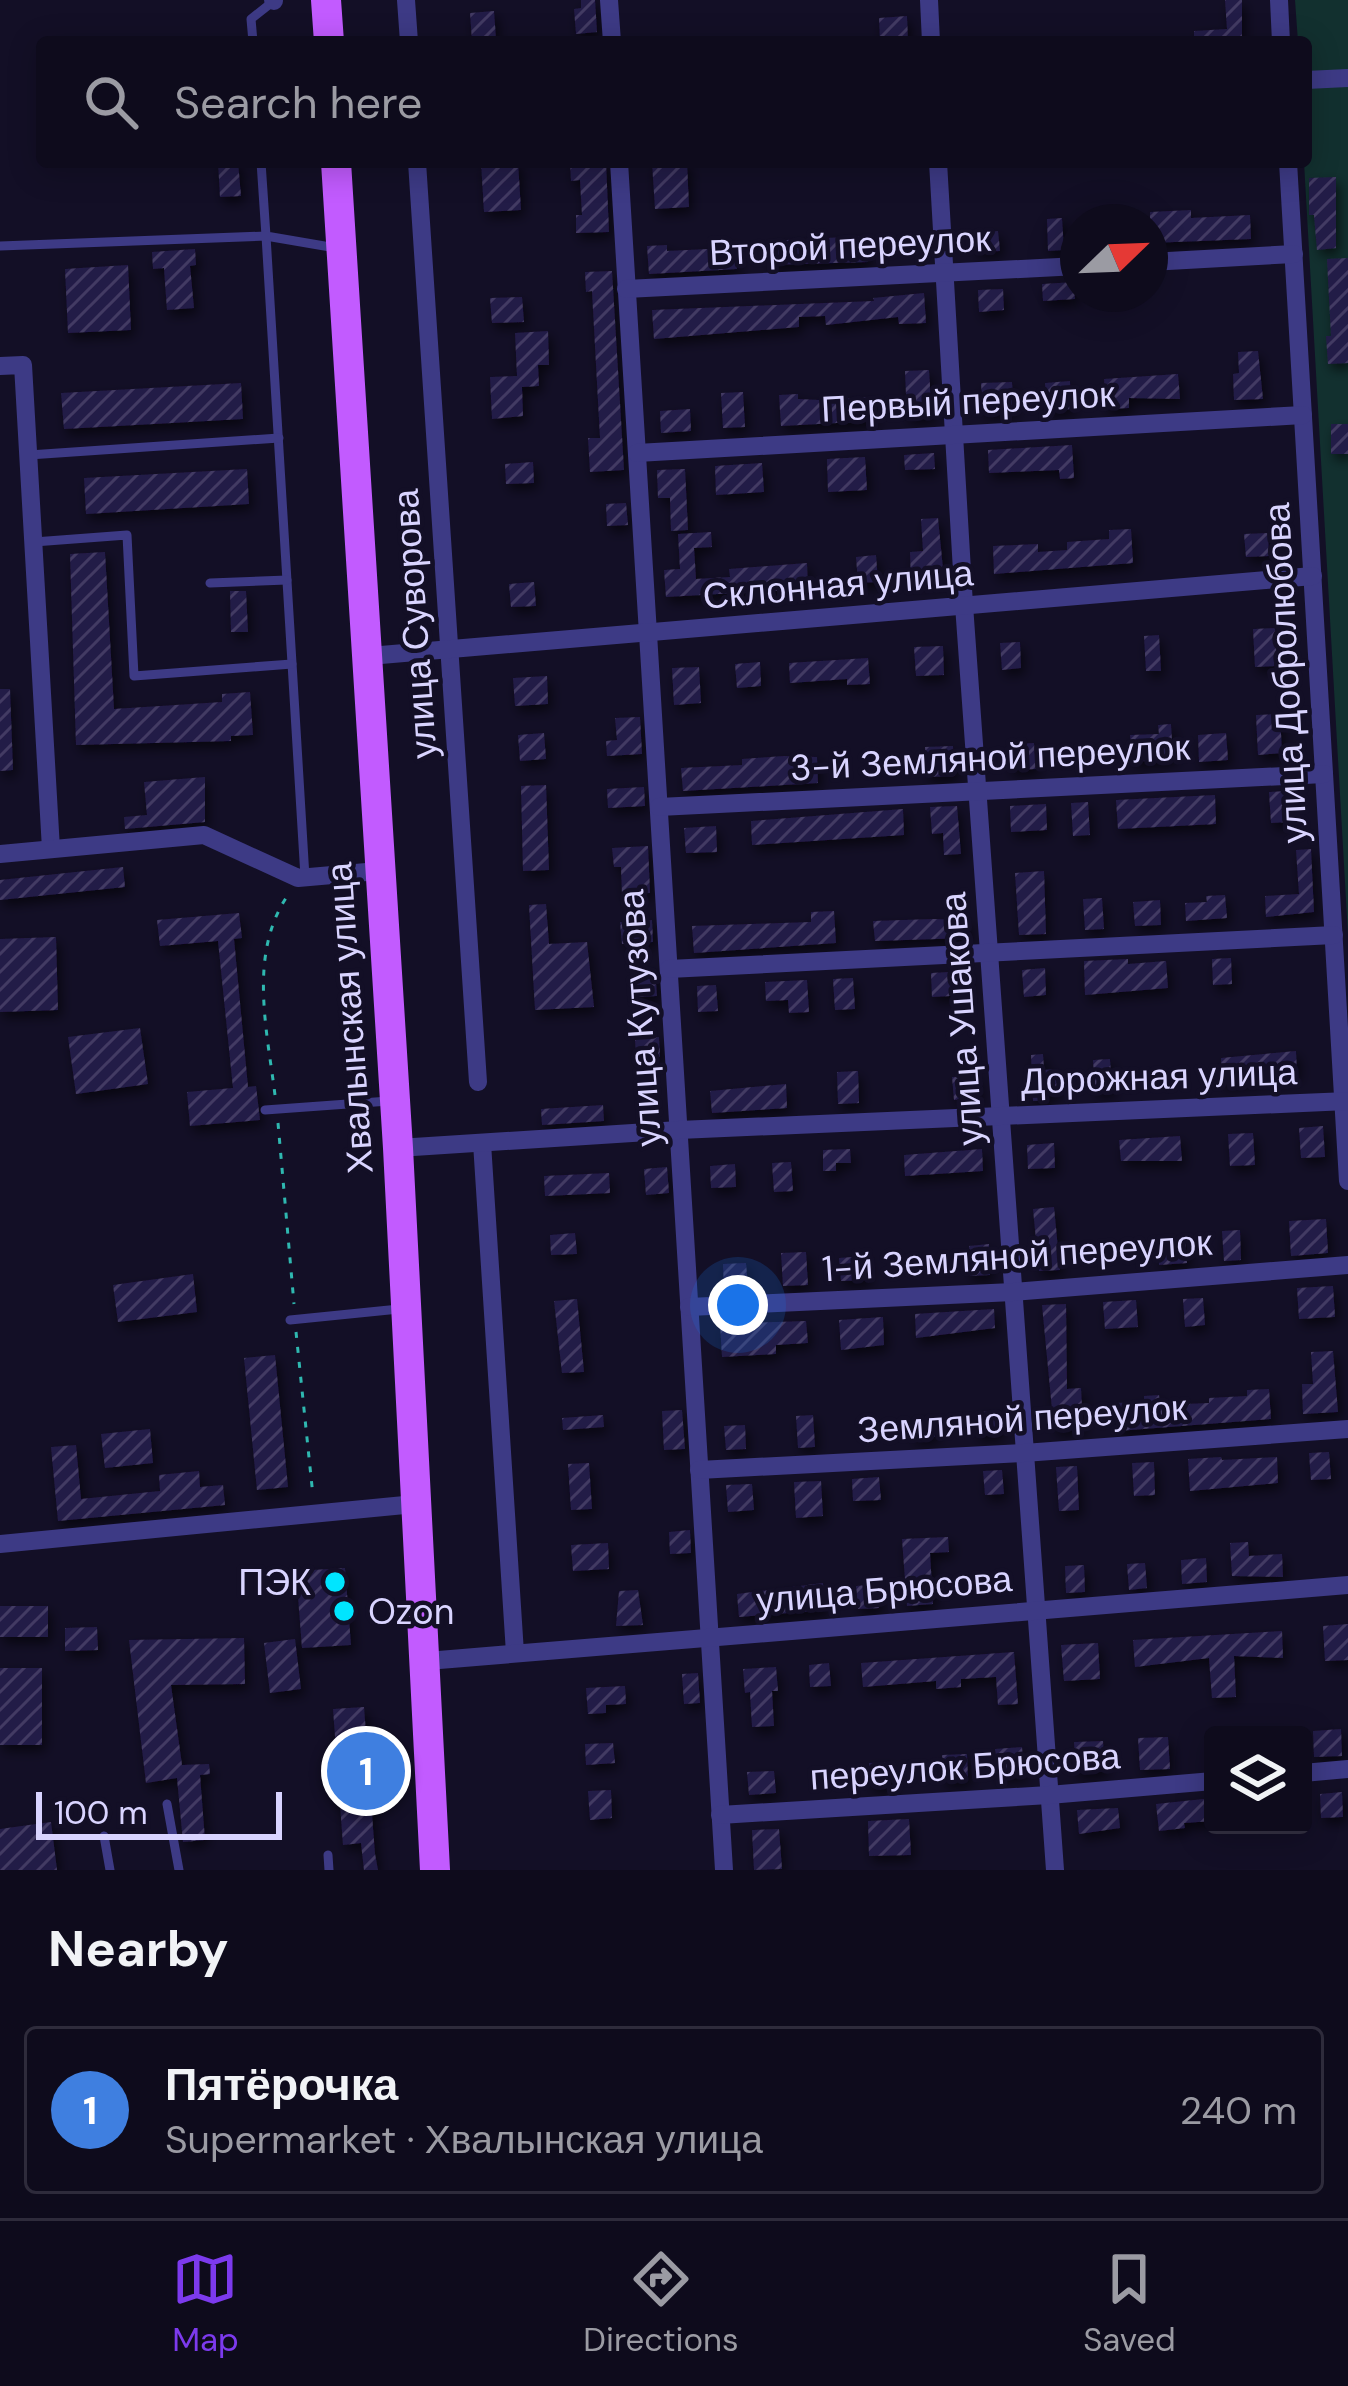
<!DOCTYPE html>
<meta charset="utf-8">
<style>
:root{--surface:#0e0b1c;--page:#1c1929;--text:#f1f3f6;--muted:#9b9ba3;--line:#2e2b3b;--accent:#7c3aed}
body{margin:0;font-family:"DM Sans",sans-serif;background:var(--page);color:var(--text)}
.controls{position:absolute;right:36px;bottom:36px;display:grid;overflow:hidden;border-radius:12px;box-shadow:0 6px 30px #0003}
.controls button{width:108px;height:108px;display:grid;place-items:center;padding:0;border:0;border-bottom:3px solid var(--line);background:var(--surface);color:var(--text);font:60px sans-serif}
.compass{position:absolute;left:1060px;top:204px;width:108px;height:108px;border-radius:50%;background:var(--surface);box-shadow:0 6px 30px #0003;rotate:67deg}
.scale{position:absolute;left:36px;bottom:30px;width:246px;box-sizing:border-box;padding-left:12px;border:6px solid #d9d4ff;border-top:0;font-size:33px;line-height:42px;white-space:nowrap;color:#d9d4ff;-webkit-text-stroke:9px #130f26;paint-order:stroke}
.you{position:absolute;left:738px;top:1305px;width:42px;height:42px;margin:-30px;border:9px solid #fff;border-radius:50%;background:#1a73e8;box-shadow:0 0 0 18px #1a73e833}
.badge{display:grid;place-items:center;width:78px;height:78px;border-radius:50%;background:var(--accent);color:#fff;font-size:39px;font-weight:700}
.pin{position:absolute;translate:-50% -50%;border:6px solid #fff;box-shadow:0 3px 12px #0006}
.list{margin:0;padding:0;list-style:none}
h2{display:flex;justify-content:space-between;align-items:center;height:156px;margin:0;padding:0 48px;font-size:51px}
h2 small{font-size:39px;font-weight:400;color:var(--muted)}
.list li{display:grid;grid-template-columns:78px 1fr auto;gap:36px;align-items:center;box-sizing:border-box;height:168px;margin:0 24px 24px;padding:0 24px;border:3px solid var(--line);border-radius:12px}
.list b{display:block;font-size:45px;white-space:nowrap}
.list p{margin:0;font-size:39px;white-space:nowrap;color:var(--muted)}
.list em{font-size:39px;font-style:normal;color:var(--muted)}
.icon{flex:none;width:66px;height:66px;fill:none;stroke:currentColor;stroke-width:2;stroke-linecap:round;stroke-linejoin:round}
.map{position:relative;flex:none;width:1348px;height:1870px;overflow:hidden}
.search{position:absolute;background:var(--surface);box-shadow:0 6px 30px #0003;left:36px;right:36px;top:36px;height:132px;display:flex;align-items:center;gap:30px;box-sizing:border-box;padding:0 42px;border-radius:12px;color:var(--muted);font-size:45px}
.sheet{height:348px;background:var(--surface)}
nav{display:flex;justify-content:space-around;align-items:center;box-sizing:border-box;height:168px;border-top:3px solid var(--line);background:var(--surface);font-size:33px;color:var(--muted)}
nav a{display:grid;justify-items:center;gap:6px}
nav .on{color:var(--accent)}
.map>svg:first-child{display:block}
.garden{fill:#12302f}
.building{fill:url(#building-hatch);filter:url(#shadow)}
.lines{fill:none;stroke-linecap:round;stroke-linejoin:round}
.path{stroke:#2fb8b0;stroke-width:3;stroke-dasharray:6 9;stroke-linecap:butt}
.lane{stroke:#3d3a85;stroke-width:9}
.street{stroke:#3d3a85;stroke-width:18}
.primary{stroke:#c25bff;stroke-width:30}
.poi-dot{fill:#00e5ff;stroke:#130f26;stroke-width:4.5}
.labels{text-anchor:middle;stroke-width:9;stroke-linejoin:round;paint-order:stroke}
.street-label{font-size:36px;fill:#d9d4ff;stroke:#130f26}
.poi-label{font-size:36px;fill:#d9d4ff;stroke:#130f26;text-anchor:end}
</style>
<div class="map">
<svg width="1348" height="1870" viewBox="0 0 1348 1870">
<defs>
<pattern id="building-hatch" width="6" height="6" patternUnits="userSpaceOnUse" patternTransform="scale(3)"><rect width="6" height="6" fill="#241b47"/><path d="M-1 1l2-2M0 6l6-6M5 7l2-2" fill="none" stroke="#433b63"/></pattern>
<filter id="shadow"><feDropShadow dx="3.5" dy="6" stdDeviation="6" flood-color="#0009"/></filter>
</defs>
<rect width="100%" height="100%" fill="#130f26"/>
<polygon class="garden" points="1295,0 1348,0 1348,935 1304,162 1306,42 1298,42"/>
<g class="building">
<polygon points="581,0 595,0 597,32 576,34 574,9 581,8"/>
<polygon points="1225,0 1242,0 1242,42 1194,42 1194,31 1227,29"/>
<polygon points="494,11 496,39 472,41 470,13"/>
<polygon points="907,16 908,42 880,42 879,18"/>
<polygon points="218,162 238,162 241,196 220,197"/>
<polygon points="481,162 518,162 521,210 484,212"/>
<polygon points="570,162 606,162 609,232 576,233 576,215 582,215 580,180 571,181"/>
<polygon points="652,162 687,162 689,207 655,209"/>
<polygon points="1336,177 1336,248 1317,250 1314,215 1309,215 1309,178"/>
<polygon points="1191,210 1191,218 1250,215 1251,239 1150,243 1150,212"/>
<polygon points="1062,218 1064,250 1048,251 1047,219"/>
<polygon points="998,231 1000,251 976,252 975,233"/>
<polygon points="866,236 868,262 768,265 767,241"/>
<polygon points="735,242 737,269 649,274 647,246 667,245 667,251 708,249 708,244"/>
<polygon points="195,249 196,265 190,266 194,308 167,310 164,268 153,269 152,252"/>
<polygon points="1348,258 1348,363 1328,364 1326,336 1331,336 1327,259"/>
<polygon points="128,265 131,330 68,333 65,269"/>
<polygon points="612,271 624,470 590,472 588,438 600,438 592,291 586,292 585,272"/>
<polygon points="1074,282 1075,299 1043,301 1042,284"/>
<polygon points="1003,289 1004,310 979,312 978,290"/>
<polygon points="924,293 926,323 899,324 898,317 826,325 825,316 799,317 799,327 654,339 652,310 874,301 873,298"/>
<polygon points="522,297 524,322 492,323 490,298"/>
<polygon points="548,331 549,365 538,365 539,386 522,387 523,416 492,419 490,377 517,376 515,333"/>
<polygon points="1258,351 1263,399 1234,400 1233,374 1239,373 1238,352"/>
<polygon points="929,370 932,417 907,418 905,371"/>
<polygon points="1178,374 1180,399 1129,398 1129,408 1106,409 1104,379"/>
<polygon points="1070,381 1071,409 1047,411 1045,383"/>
<polygon points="1012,382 1014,411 983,413 981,383"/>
<polygon points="241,383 243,419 64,429 61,393"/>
<polygon points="743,392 745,427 723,428 721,393"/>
<polygon points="798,394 798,399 820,400 872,397 874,421 781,426 779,395"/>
<polygon points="690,409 691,431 661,433 660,411"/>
<rect x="1331" y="424" width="17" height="30"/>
<polygon points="1072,445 1074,478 1060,479 1059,470 989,473 988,450"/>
<polygon points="934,453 935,469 905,470 904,455"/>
<polygon points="865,457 867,490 828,492 827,459"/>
<polygon points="533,462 534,483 506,484 505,464"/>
<polygon points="762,463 764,492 716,495 715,466"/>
<polygon points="247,469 249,504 86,514 84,478"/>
<polygon points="685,469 688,530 671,531 670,498 658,498 657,470"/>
<polygon points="626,503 628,525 607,526 606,504"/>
<polygon points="938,518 944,579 911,581 910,552 923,551 921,519"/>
<polygon points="1131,529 1133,563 994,574 993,546 1038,544 1038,552 1067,550 1067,542 1109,539 1109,530"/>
<polygon points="711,532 712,547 694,548 696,579 730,577 729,569 807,563 808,589 666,597 664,570 680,569 678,534"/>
<polygon points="1268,533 1269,556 1246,557 1244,534"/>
<polygon points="105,552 114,709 222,702 222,694 250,692 253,735 231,736 231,741 76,745 70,554"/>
<polygon points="876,555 878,582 858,583 856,557"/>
<polygon points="534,582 536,606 511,607 509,584"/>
<polygon points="230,591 246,591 248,632 231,632"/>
<polygon points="1275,628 1277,666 1255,667 1253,629"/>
<polygon points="1159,635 1161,671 1146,671 1144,636"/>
<polygon points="1020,642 1021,668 1002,670 1000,643"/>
<polygon points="943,646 944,675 916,676 914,647"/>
<polygon points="868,658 870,684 847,685 847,679 790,683 789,663"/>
<polygon points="760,662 761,686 737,688 735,664"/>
<polygon points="699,667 701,703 674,705 672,668"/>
<polygon points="547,676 548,704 515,706 513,678"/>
<polygon points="0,689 10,689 13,770 0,771"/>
<polygon points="1280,714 1282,753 1258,755 1256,715"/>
<polygon points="640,717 642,754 607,756 606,741 617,740 615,718"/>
<polygon points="1171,724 1173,759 1132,762 1130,735 1159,734 1158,725"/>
<polygon points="544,733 546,759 520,761 518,735"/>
<polygon points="1226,733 1228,760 1199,762 1198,735"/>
<polygon points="1034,743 1036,769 1010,770 1008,744"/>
<polygon points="953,746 955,776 927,777 925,747"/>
<polygon points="784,756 817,757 818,783 683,791 681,768 742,765 742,759"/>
<polygon points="205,777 205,822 125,829 124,817 147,815 144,782"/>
<polygon points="546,785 549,870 523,871 521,786"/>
<polygon points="644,787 645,806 608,808 607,789"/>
<polygon points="1287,791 1288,822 1271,823 1269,792"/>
<polygon points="1215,795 1216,824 1118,829 1116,800"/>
<polygon points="1088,802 1090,835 1073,836 1071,803"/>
<polygon points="1046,804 1047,830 1011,832 1010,806"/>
<polygon points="957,806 961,854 944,855 943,833 932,834 930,807"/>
<polygon points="903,809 904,835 752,845 751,821"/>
<polygon points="716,826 717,852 686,853 684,828"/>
<polygon points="648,846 650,893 622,894 621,867 614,867 612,848"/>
<polygon points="1311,849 1314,912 1266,917 1265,896 1299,894 1296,850"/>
<polygon points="123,867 125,887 0,900 0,880"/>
<polygon points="1044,871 1046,934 1019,935 1015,873"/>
<polygon points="1225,895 1227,918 1186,921 1185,903 1207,902 1206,896"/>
<polygon points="1102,898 1104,929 1085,930 1083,899"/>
<polygon points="1160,900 1161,925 1135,926 1133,902"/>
<polygon points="546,904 549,944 587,942 594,1007 535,1010 529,905"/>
<polygon points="834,911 836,943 694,953 692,926 811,922 811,912"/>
<polygon points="239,913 242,938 234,939 248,1087 256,1086 260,1120 190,1126 187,1092 233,1088 218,941 160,946 157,920"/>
<polygon points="933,919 967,920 968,938 875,941 873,921"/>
<polygon points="652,920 653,942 622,944 620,922"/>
<polygon points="56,937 58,1010 0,1012 0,939"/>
<polygon points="1231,958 1232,984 1213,985 1212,959"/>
<polygon points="1128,959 1128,964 1166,961 1168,988 1085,995 1084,961"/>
<polygon points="1045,968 1046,995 1024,997 1022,970"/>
<polygon points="655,969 657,996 637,997 635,970"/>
<polygon points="967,971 968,995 932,997 931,973"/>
<polygon points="853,978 855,1009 835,1010 833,979"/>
<polygon points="807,980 809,1012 789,1013 788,1000 766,1001 765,982"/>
<polygon points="716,985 718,1011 698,1012 697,986"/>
<polygon points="140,1028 148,1084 76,1094 68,1037"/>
<polygon points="659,1037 660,1057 636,1058 635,1039"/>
<polygon points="1296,1051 1297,1075 1222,1083 1221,1058"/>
<polygon points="1043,1054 1044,1070 1056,1069 1058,1092 1045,1093 1046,1101 1033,1101 1031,1055"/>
<polygon points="1110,1059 1112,1091 1095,1092 1093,1060"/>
<polygon points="858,1071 859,1103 838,1104 837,1072"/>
<polygon points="977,1076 979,1098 954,1100 952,1077"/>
<polygon points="786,1084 787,1108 712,1113 710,1091"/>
<polygon points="603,1105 604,1121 542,1125 541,1109"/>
<polygon points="1323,1126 1325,1157 1301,1158 1299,1128"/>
<polygon points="1253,1133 1255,1165 1230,1166 1228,1134"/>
<polygon points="1180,1136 1182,1161 1121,1161 1119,1140"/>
<polygon points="1054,1143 1055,1168 1028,1169 1027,1145"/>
<polygon points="850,1149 851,1163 836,1163 836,1171 823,1171 823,1150"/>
<polygon points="982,1149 983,1171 905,1176 904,1155"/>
<polygon points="791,1162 793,1191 774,1192 772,1163"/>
<polygon points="735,1164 736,1187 711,1188 710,1166"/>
<polygon points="667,1167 669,1193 646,1195 644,1169"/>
<polygon points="609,1173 610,1193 545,1196 544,1176"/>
<polygon points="1054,1207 1060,1270 1039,1271 1033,1209"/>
<polygon points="1326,1219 1328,1253 1291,1256 1289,1221"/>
<polygon points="1240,1230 1241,1260 1224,1261 1222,1231"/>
<polygon points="575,1233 577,1254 551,1255 550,1235"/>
<polygon points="1185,1239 1187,1263 1159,1265 1158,1241"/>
<polygon points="989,1244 990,1275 970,1276 969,1246"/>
<polygon points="806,1252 808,1285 783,1286 781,1253"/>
<polygon points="866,1256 868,1280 841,1281 839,1258"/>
<polygon points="746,1263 748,1289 724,1290 723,1264"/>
<polygon points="193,1274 197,1312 118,1322 113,1285"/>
<polygon points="1333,1286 1335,1317 1299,1319 1297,1288"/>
<polygon points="1203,1298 1205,1325 1185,1327 1183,1299"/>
<polygon points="577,1299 584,1372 562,1373 554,1301"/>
<polygon points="1136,1300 1138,1327 1105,1329 1103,1302"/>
<polygon points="1066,1304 1067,1389 1081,1388 1083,1428 1054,1430 1042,1305"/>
<polygon points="994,1309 995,1328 916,1338 915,1314"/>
<polygon points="883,1317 884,1345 841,1350 839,1320"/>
<polygon points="806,1321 808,1343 776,1345 776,1354 722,1357 720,1324"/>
<polygon points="1333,1351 1338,1412 1303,1414 1302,1384 1313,1384 1311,1352"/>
<polygon points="275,1355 288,1487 257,1490 244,1358"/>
<polygon points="1269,1389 1271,1419 1118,1431 1116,1403 1144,1402 1144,1396 1159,1395 1160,1405 1209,1403 1209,1398 1247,1396 1247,1390"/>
<polygon points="682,1410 685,1449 664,1450 662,1411"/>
<polygon points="999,1411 1000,1434 977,1436 975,1412"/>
<polygon points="603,1415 604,1427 563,1430 562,1418"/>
<polygon points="813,1415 815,1447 798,1448 796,1416"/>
<polygon points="934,1417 935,1437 913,1439 912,1418"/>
<polygon points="745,1425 746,1449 726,1450 724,1426"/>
<polygon points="150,1429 153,1463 105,1468 101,1434"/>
<polygon points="76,1445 81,1499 160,1491 159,1475 199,1471 200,1487 223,1485 225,1505 58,1521 51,1447"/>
<polygon points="1329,1452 1331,1479 1311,1480 1309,1453"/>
<polygon points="1221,1457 1222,1460 1277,1457 1278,1483 1190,1491 1188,1459"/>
<polygon points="1154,1462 1155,1495 1134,1496 1132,1463"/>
<polygon points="589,1463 592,1509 571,1510 568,1464"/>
<polygon points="1077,1466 1079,1510 1059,1511 1056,1467"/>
<polygon points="1002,1470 1004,1494 985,1495 983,1471"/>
<polygon points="879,1477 881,1500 853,1501 852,1479"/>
<polygon points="821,1481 823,1516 796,1518 794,1482"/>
<polygon points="752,1484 754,1510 728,1512 726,1485"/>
<polygon points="690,1530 691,1553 670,1554 669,1532"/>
<polygon points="948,1537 949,1552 930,1553 933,1604 907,1606 902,1539"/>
<polygon points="1248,1542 1249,1556 1282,1554 1283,1577 1232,1576 1230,1543"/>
<polygon points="608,1543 609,1569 573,1571 571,1545"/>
<polygon points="1206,1558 1207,1582 1182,1584 1181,1560"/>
<polygon points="1145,1563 1147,1588 1129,1590 1127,1564"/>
<polygon points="1084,1565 1085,1592 1066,1593 1065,1566"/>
<polygon points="345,1568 351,1645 302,1648 296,1571"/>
<polygon points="823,1583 825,1610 739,1617 737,1594"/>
<polygon points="878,1584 879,1608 858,1609 856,1586"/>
<polygon points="638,1590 643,1625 616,1626 619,1591"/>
<rect x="0" y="1606" width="48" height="31"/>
<polygon points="1348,1624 1348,1660 1325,1661 1323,1626"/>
<polygon points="97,1627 98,1650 65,1651 65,1628"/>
<polygon points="1282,1631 1283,1658 1234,1656 1236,1697 1212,1698 1209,1658 1135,1667 1133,1640"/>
<polygon points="244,1638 245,1684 171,1685 182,1765 209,1764 210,1774 200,1775 205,1840 183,1842 177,1778 146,1783 129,1640"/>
<polygon points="295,1639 301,1689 270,1693 264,1643"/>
<polygon points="1098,1643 1100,1679 1064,1681 1061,1645"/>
<polygon points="1014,1652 1018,1704 998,1705 996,1677 961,1679 961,1687 936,1689 936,1681 863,1687 861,1663"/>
<polygon points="829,1663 831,1686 810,1687 809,1665"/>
<polygon points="776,1667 778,1691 772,1691 774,1726 752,1727 750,1692 745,1693 743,1669"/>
<rect x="0" y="1668" width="42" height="77"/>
<polygon points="698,1673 700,1703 684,1704 682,1674"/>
<polygon points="625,1686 626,1704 606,1705 606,1713 588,1714 586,1688"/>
<polygon points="364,1707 375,1854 378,1870 364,1870 361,1843 343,1845 333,1709"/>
<polygon points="1341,1729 1342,1756 1314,1757 1313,1731"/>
<polygon points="1168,1737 1170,1769 1140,1770 1138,1738"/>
<polygon points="1103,1741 1105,1771 1076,1773 1074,1742"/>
<polygon points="613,1743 615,1763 586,1765 585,1744"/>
<polygon points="1022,1747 1024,1774 996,1776 995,1749"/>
<polygon points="967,1754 968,1780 944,1782 942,1755"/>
<polygon points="890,1762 891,1786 871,1787 869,1763"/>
<polygon points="774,1771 776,1793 749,1795 747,1772"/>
<polygon points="611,1790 612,1818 590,1820 588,1791"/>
<polygon points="1342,1792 1343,1817 1321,1818 1320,1794"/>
<polygon points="1213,1798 1213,1821 1184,1823 1185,1828 1159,1831 1156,1804"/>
<polygon points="1118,1808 1120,1828 1079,1834 1077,1810"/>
<polygon points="909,1819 911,1855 869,1856 868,1821"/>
<polygon points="51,1822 57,1870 0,1870 0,1829"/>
<polygon points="779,1829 782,1869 754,1870 752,1830"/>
</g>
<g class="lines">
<g class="path">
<path d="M275,1095C267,1030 248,953 288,895"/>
<polyline points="278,1123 294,1304"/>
<polyline points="296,1332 313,1496"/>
</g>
<g class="lane">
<polyline points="253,42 251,19 275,0"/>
<polyline points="261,162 266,236 336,248"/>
<polyline points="0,246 266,236 305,877"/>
<polyline points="29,455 279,438"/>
<polyline points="34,542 127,535 134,676 292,664"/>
<polyline points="210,583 287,580"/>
<polyline points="265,1110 389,1101"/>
<polyline points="290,1320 399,1309"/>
<polyline points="167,1804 179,1870"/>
<polyline points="104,1836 110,1870"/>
<polyline points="328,1855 329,1870"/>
</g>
<g class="street">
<polyline points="273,0 274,1"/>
<polyline points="406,0 409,42"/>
<polyline points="609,0 612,42"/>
<polyline points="929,0 931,42"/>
<polyline points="1279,0 1281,42"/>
<polyline points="1306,80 1348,78"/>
<polyline points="417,162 478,1082"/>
<polyline points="619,162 724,1870"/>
<polyline points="938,162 964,605 1055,1870"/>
<polyline points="1288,162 1348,1181"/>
<polyline points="1150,262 1294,254"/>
<polyline points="626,289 1078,266"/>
<polyline points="0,366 23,365 51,849"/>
<polyline points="637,453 1303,415"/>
<polyline points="369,656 1313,576"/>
<polyline points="659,807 1324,774"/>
<polyline points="0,854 204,835 298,878 378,871"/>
<polyline points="669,969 1334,935"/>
<polyline points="482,1143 515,1653"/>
<polyline points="398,1148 679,1130 1348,1101"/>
<polyline points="689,1307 1013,1292 1348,1265"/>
<polyline points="699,1470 1024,1453 1348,1429"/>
<polyline points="0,1544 415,1504"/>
<polyline points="427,1661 1348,1585"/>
<polyline points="1303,1773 1348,1769"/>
<polyline points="720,1815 1049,1795 1213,1781"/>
</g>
<g class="primary">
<polyline points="326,0 329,42"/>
<polyline points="336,162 398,1148 435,1870"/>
</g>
</g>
<g class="poi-dot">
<circle cx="335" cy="1582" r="12"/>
<circle cx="344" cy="1611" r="12"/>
</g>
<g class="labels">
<g class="street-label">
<text transform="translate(850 245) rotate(-3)" y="13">Второй переулок</text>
<text transform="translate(968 401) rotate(-3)" y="13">Первый переулок</text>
<text transform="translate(838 584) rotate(-5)" y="13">Склонная улица</text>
<text transform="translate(414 624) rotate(-94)" y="13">улица Суворова</text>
<text transform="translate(1285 673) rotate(-93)" y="13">улица Добролюбова</text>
<text transform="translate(990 757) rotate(-3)" y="13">3-й Земляной переулок</text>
<text transform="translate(349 1018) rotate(-94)" y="13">Хвалынская улица</text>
<text transform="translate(639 1018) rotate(-94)" y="13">улица Кутузова</text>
<text transform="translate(961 1019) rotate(-94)" y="13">улица Ушакова</text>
<text transform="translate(1159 1076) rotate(-2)" y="13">Дорожная улица</text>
<text transform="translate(1017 1255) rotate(-4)" y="13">1-й Земляной переулок</text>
<text transform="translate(1022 1418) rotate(-4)" y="13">Земляной переулок</text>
<text transform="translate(884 1589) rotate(-5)" y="13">улица Брюсова</text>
<text transform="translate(965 1766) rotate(-4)" y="13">переулок Брюсова</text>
</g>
<g class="poi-label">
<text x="311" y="1595">ПЭК</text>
<text x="368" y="1624" text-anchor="start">Ozon</text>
</g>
</g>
</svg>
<div class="controls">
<button><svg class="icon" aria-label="layers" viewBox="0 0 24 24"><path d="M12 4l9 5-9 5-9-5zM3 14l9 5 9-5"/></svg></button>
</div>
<svg class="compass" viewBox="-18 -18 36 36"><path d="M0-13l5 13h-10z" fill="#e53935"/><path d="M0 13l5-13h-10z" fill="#9b9ba3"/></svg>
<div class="scale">100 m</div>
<div class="you"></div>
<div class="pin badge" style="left:366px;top:1771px;background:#3f7fe0">1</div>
<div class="search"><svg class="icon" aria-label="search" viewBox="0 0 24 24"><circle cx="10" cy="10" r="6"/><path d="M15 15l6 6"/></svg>Search here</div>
</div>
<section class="sheet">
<h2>Nearby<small></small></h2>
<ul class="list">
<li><span class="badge" style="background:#3f7fe0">1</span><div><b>Пятёрочка</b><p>Supermarket · Хвалынская улица</p></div><em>240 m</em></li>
</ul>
</section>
<nav>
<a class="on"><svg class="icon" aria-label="map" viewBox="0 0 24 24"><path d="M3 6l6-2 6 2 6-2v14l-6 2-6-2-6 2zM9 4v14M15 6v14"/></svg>Map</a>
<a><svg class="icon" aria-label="directions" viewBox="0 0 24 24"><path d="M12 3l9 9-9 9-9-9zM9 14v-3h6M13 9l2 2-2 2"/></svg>Directions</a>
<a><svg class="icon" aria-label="saved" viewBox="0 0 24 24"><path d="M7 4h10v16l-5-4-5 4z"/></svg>Saved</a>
</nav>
